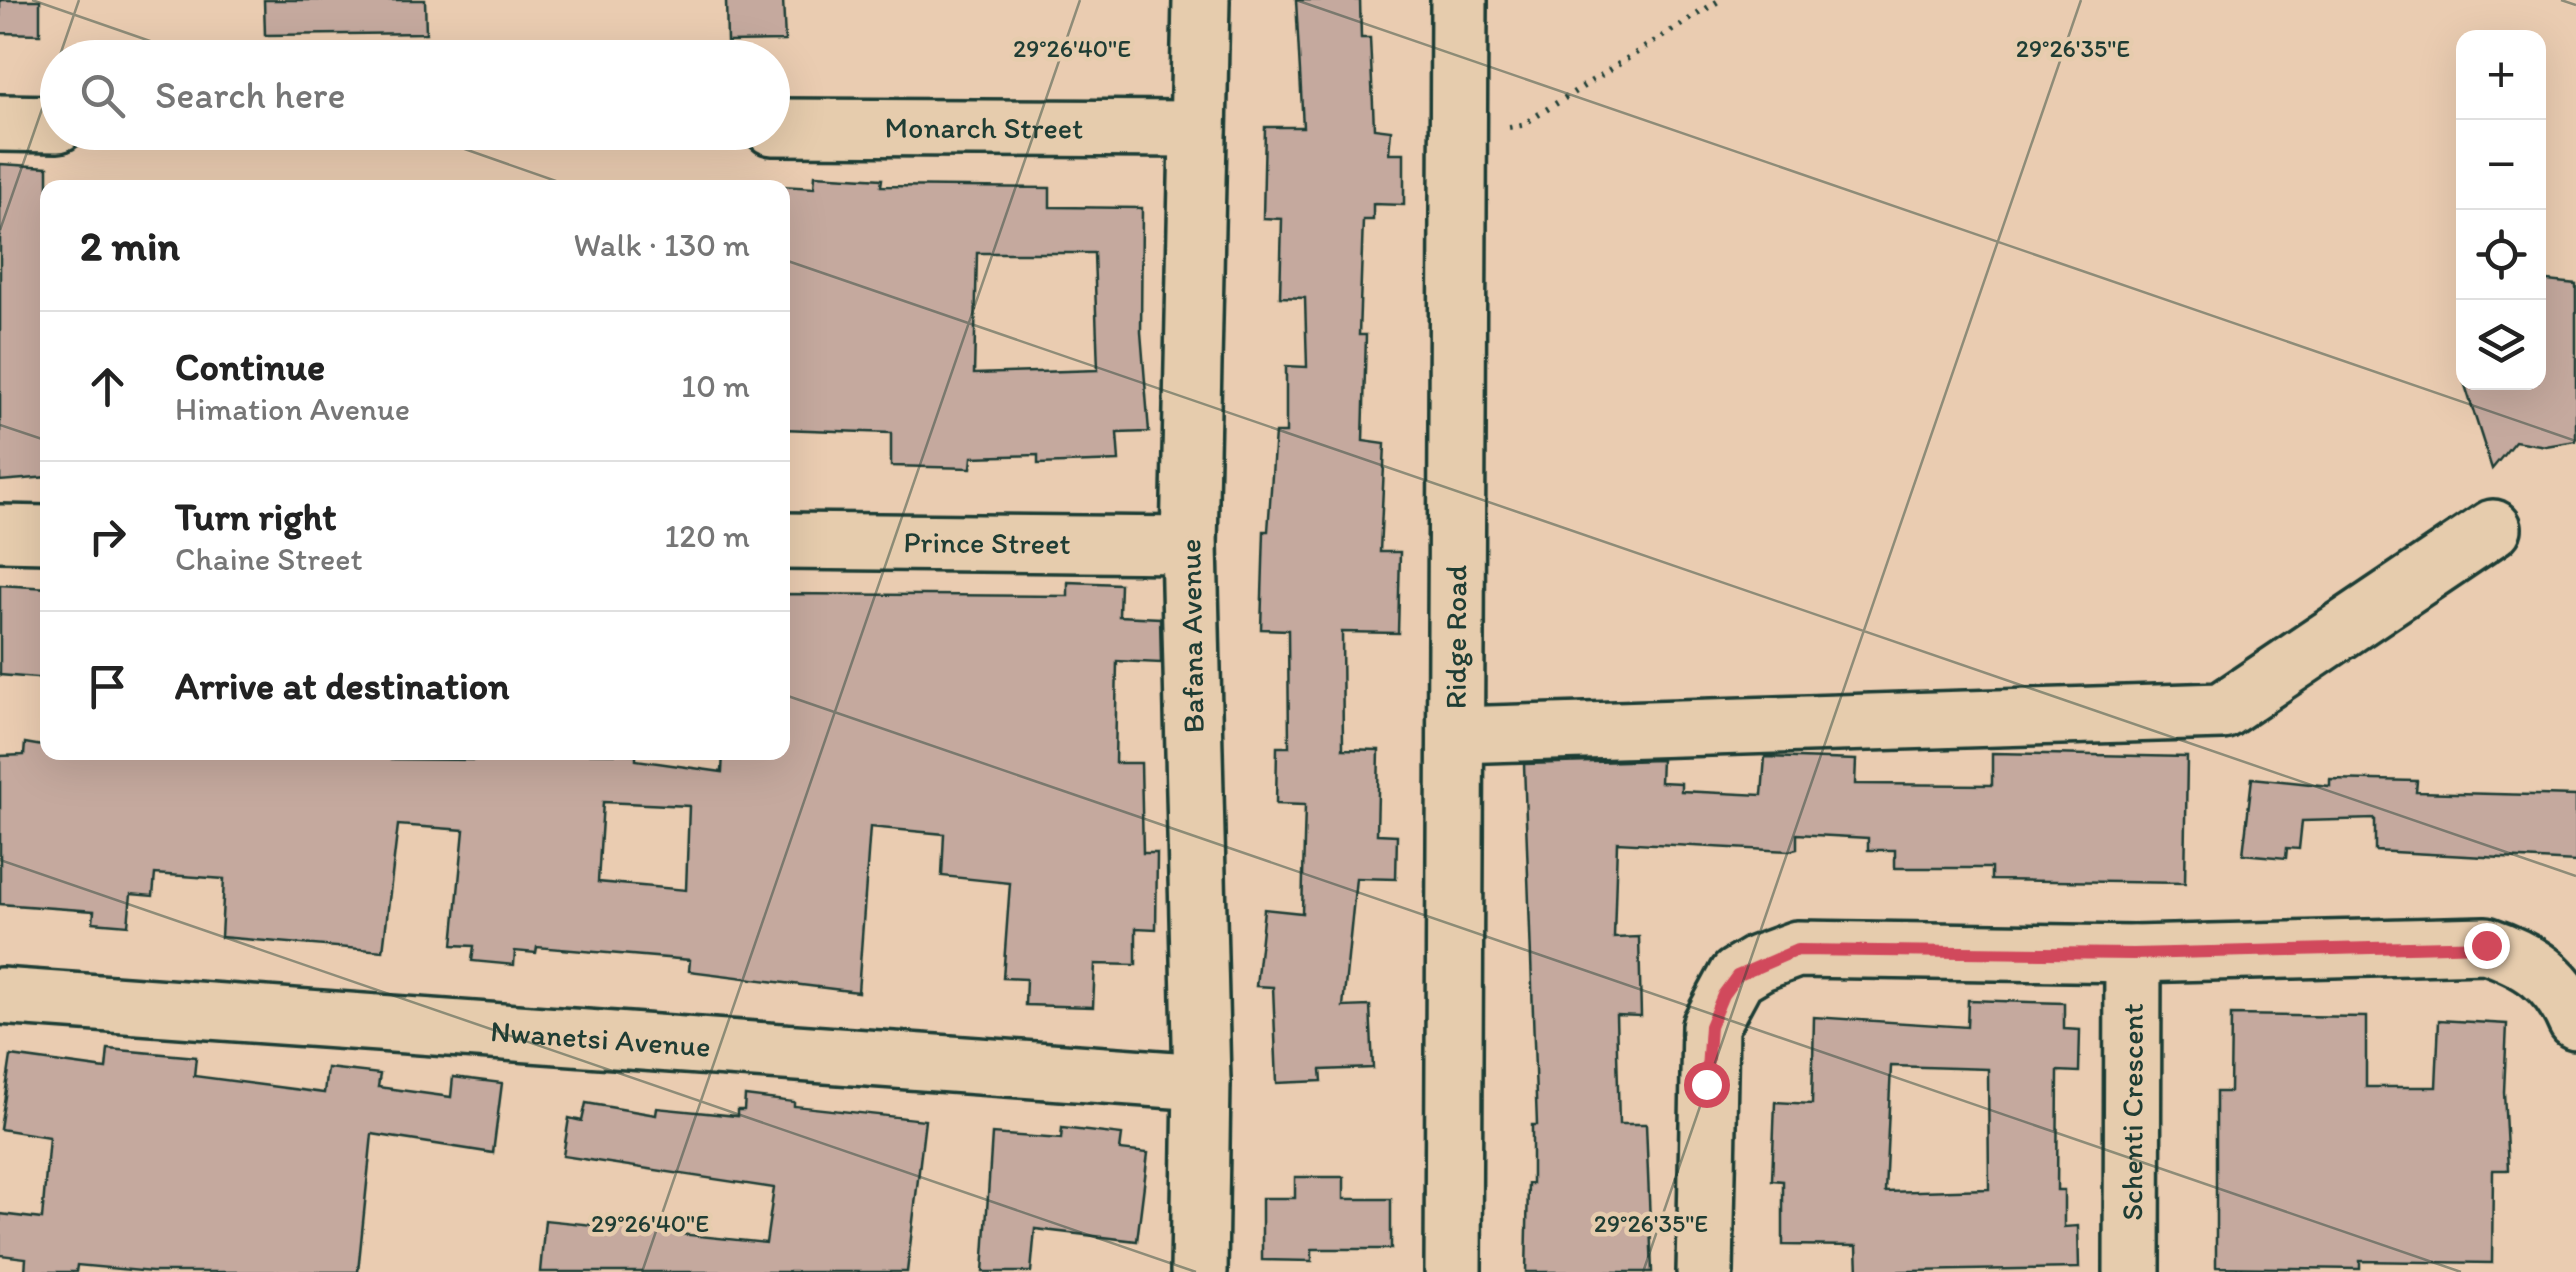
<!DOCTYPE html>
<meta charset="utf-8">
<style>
:root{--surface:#fff;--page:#f6f6f6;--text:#222;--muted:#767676;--line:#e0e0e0}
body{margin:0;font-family:Itim,sans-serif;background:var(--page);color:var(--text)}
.controls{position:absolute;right:30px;top:30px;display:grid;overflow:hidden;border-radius:20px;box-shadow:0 10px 40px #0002}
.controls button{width:90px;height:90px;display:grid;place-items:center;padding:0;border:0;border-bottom:2px solid var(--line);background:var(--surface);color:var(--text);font:50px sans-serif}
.stop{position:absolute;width:30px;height:30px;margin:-22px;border:8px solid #d1495b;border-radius:50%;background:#fff}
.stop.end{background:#d1495b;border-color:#fff;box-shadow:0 2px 10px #0008}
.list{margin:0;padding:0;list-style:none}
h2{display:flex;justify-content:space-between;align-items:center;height:130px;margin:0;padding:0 40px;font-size:42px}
h2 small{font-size:32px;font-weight:400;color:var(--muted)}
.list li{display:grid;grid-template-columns:65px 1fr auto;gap:30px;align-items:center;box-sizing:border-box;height:150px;padding:0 40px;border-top:2px solid var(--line)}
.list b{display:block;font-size:38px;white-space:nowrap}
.list p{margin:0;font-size:32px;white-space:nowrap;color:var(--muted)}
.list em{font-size:32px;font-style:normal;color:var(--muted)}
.icon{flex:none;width:55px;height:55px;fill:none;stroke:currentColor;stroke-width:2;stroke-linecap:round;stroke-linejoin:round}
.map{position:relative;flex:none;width:2576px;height:1272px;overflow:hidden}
.search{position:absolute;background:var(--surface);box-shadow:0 10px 40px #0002;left:40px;top:40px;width:750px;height:110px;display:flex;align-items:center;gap:25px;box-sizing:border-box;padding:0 35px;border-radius:55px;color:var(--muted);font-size:38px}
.panel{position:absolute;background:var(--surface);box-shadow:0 10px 40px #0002;left:40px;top:180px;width:750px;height:580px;border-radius:20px}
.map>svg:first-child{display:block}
.building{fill:#c5a99e;stroke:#1f3d34;stroke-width:2.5;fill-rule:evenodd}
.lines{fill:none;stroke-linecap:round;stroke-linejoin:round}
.minor-casing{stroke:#1f3d34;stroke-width:62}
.path{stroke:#1f3d34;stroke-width:6;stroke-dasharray:2.5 8;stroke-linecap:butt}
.minor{stroke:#e6ccad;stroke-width:55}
.route{stroke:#d1495b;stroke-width:12}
.ticks{fill:none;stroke:#1f3d34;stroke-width:2.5;stroke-opacity:0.45}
.labels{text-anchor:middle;stroke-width:9;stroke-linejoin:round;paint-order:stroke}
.street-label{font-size:30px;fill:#1f3d34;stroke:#e6ccad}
.ticks-label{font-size:25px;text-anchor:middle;fill:#1f3d34;stroke:#e6ccad;stroke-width:9;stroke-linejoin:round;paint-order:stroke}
</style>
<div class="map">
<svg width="2576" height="1272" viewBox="0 0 2576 1272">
<rect width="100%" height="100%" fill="#eaccb1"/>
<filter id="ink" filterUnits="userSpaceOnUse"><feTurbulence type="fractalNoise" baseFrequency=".01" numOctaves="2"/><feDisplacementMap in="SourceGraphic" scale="20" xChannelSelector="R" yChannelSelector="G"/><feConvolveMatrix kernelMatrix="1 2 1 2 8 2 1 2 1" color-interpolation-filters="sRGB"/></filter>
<g filter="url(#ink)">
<g class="building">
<polygon points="0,0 40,0 40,34 0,33"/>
<polygon points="264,0 425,0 426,33 265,35"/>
<polygon points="726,0 783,0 785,41 727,42"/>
<polygon points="1296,0 1360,0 1361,38 1370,38 1374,128 1391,130 1389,153 1404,153 1404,205 1373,204 1373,220 1363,220 1359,335 1366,335 1363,441 1385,444 1380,552 1400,552 1398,633 1342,632 1343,749 1379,750 1377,834 1397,835 1396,879 1356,878 1343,1007 1370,1006 1373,1068 1321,1070 1322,1081 1277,1083 1273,987 1256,986 1264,909 1302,913 1305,805 1276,804 1277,747 1289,747 1288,630 1261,629 1264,531 1268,531 1275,433 1286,433 1286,366 1307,367 1305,298 1280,297 1282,219 1263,218 1265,127 1303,127"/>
<polygon points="0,164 48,167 48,477 0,481"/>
<path d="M815,175L882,179L881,186L1050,188V207L1142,208L1141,332L1149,432L1117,433L1119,461L1038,464V455L972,457L971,468L891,466V433L782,429V186L814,188ZM977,253H1094L1098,370L974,374Z"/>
<polygon points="2538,280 2576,284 2576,441 2546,446 2515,441 2492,469 2464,382 2538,382"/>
<path d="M1068,582L1120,584L1119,616L1160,618L1161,663L1117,661L1115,763H1141L1143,853H1157L1156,929L1136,928V965L1095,964L1093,1007L1025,1005L1026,979L1003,978L1010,883L942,876L944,834L870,827L858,992L689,971L690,960L537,947L536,953L515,951L514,965L472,961L474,946L453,945L464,830L398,825L383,951L221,937L224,879L155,874L153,896L131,894L128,925L93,922L94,911L0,904V756L24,755L25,743L48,747V752H392L391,759L474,760V752L636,754V760L722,772L723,752H782V594L1068,596ZM603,802L689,806L686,890L598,882Z"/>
<polygon points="0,585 48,588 48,679 0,675"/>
<polygon points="1992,753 2187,757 2185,883 1991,880 1991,868 1895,868 1895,850 1868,850 1868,838 1797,834 1797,849 1789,851 1617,842 1614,938 1639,937 1641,1016 1616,1015 1619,1124 1646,1124 1652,1272 1526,1272 1528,1184 1532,1184 1532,1125 1537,1125 1524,764 1661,760 1660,782 1681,783 1681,791 1762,795 1765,757 1856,760 1855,784 1992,785"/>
<polygon points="2252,778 2330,786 2330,779 2417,781 2416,792 2576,796 2576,862 2375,851 2375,819 2302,821 2299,849 2287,848 2286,858 2243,854"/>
<path d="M1968,1000L2064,1003V1029L2080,1030L2079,1072L2058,1071L2057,1190H2064V1227L2078,1226L2079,1268L1858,1272L1857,1246L1783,1245V1181L1772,1180L1775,1102L1812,1104L1814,1017L1967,1027ZM1891,1066L1988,1069L1989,1189L1885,1192Z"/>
<polygon points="2231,1015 2366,1017 2366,1087 2436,1087 2439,1020 2507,1024 2504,1092 2508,1170 2493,1170 2492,1263 2360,1261 2360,1269 2216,1267 2216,1092 2230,1092"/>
<polygon points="108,1049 196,1057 194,1076 324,1093 327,1068 380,1074 378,1087 451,1097 453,1077 502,1083 493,1153 372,1134 358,1272 152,1272 77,1265 76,1272 25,1272 26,1258 0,1255 0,1214 42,1219 49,1137 0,1129 11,1056 106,1069"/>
<polygon points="745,1096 794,1102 794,1106 925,1120 907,1272 540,1272 545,1220 766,1243 774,1188 563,1156 569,1118 582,1121 586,1103 656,1115 657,1108 737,1116 737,1110 744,1110"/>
<polygon points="1062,1128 1122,1135 1120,1150 1148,1153 1137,1241 1035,1229 1031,1272 983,1272 992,1134 1061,1139"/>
<polygon points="1295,1177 1344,1177 1344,1199 1391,1199 1391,1249 1312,1249 1312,1261 1262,1260 1262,1198 1295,1198"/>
</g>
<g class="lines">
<defs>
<g id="minor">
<polyline points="0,123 58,124"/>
<path id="s1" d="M772,127L1198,129"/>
<polyline points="0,533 48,534"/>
<path id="s2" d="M782,541L1189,545"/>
<polyline points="1456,735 2222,711 2493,528"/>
<path id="s3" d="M0,996L1202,1082"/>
<polyline points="1199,1272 1202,1082 1189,545 1201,0"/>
<path id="s4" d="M1453,1272L1459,0"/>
<path d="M1705,1272L1710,1026L1737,976L1759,963L1797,949L2133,954L2486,945C2530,960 2558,978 2576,1021"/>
<path id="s5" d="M2132,1272L2133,954"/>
</g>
</defs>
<use href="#minor" class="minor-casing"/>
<polyline class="path" points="1509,127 1522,125 1720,0"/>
<use href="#minor" class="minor"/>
</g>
</g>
<g class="lines" filter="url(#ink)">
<polyline class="route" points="1706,1084 1710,1026 1723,995 1737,976 1797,950 2133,954 2486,945"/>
</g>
<path class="ticks" d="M32,0L199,58M1296,0L2576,441M2561,0L2576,5M59,58L79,0M416,132L576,188M0,230L58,63M782,259L2576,876M0,425L48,441M782,694L2461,1272M0,860L1196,1272M642,1272L1080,0M1643,1272L2081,0"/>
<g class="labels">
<g class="street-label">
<text dy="10" stroke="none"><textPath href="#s1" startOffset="212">Monarch Street</textPath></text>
<text dy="10" stroke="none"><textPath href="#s2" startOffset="205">Prince Street</textPath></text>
<text transform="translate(1192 636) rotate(-91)" y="10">Bafana Avenue</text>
<text dy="10" stroke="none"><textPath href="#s4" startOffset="635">Ridge Road</textPath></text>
<text dy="10" stroke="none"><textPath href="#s3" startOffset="602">Nwanetsi Avenue</textPath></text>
<text dy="10" stroke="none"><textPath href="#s5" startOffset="160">Schenti Crescent</textPath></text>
</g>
</g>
<g class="ticks-label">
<text x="1072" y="57">29°26'40"E</text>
<text x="2073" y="57">29°26'35"E</text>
<text x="650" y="1232">29°26'40"E</text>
<text x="1651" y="1232">29°26'35"E</text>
</g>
</svg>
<div class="controls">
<button>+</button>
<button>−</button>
<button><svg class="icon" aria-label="locate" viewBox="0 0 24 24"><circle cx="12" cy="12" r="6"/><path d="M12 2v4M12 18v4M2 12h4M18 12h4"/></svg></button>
<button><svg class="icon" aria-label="layers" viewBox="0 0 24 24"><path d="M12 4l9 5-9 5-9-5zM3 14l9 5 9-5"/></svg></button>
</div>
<div class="stop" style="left:1706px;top:1084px"></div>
<div class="stop end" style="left:2486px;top:945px"></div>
<div class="search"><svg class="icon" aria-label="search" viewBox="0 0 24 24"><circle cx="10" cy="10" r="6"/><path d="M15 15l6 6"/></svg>Search here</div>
<section class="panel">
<h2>2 min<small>Walk · 130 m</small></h2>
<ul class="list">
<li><svg class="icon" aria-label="ahead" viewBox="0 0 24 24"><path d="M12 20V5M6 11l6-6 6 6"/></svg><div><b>Continue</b><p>Himation Avenue</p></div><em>10 m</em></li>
<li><svg class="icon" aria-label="right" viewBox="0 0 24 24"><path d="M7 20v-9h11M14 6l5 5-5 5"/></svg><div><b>Turn right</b><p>Chaine Street</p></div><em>120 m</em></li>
<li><svg class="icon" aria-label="arrive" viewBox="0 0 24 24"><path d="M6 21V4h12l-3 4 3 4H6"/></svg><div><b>Arrive at destination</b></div></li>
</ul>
</section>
</div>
